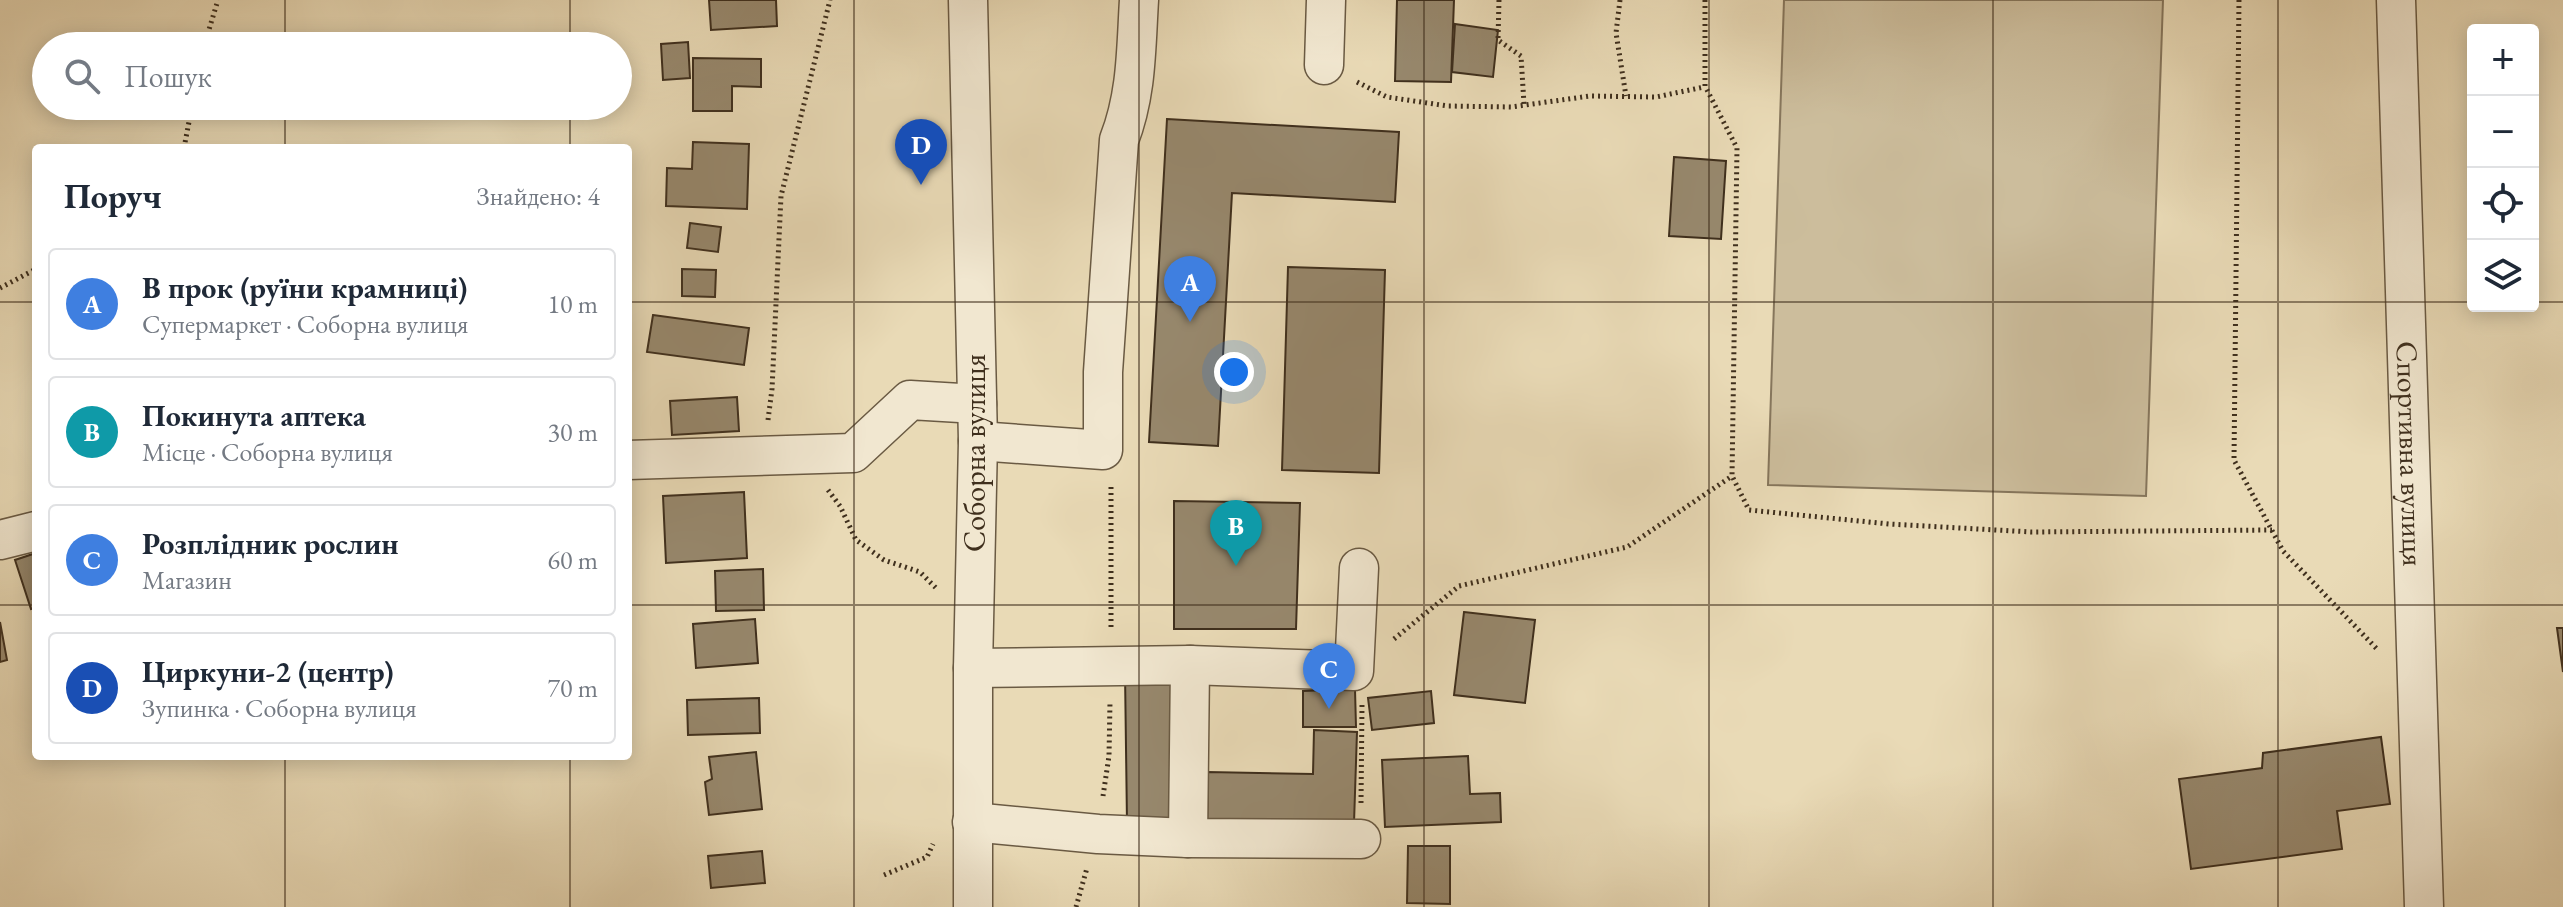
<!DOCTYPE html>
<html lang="uk">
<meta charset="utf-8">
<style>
:root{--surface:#fff;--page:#f6f6f7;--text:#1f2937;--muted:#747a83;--line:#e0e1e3;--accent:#8f2418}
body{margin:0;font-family:"EB Garamond",serif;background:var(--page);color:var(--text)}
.controls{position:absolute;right:24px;top:24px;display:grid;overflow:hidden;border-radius:8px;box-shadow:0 4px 20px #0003}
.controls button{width:72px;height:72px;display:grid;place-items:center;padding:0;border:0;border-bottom:2px solid var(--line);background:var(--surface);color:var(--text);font:40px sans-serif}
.you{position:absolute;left:1234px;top:372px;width:28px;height:28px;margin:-20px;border:6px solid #fff;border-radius:50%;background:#1a73e8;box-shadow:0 0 0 12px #1a73e833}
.badge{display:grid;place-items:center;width:52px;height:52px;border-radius:50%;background:var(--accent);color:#fff;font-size:26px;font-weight:700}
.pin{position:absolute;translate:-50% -66px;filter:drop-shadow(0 2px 4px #0008)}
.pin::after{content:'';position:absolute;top:42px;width:28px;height:24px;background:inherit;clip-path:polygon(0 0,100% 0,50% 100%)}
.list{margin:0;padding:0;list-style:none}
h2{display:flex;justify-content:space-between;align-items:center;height:104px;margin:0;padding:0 32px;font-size:34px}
h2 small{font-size:26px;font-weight:400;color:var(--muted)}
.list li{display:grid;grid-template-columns:52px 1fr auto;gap:24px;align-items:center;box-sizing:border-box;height:112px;margin:0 16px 16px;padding:0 16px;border:2px solid var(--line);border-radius:8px}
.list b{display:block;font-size:30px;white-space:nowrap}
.list p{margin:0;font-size:26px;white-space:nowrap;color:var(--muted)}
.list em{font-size:26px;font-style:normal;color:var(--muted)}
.icon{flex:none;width:44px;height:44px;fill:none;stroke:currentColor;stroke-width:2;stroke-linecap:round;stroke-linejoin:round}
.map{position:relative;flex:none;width:2563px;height:907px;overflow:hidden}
.search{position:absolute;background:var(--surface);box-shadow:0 4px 20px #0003;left:32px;top:32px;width:600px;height:88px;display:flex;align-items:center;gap:20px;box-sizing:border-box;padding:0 28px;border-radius:44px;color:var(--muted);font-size:30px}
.panel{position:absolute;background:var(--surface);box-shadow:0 4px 20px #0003;left:32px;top:144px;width:600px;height:616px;border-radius:8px}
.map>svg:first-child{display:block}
.green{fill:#ccbd9c;stroke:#86765c;stroke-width:2}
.building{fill:#97886d;stroke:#3f2f1d;stroke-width:2}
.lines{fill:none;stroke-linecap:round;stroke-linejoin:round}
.minor-casing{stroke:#6a5a43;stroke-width:41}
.path{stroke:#3f2f1d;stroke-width:5;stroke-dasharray:2 4;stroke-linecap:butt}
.minor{stroke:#f1e7d0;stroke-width:38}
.grid{fill:none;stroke:#3f2f1d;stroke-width:2;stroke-opacity:0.55}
.labels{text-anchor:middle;stroke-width:6;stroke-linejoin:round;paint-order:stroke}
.street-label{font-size:30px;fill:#3f2f1d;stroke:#f1e7d0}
</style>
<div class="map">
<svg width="2563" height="907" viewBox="0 0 2563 907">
<rect width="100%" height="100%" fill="#e9dab6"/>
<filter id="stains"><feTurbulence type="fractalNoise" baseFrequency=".0025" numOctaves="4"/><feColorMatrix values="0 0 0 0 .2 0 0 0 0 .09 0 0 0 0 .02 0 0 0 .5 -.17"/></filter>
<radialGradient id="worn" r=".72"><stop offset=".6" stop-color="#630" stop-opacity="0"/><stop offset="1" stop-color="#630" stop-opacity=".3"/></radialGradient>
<polygon class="green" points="1784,0 2163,0 2146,496 1768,485"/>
<g class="building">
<polygon points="709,0 776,0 777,26 711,30"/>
<polygon points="1397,0 1454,0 1451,82 1395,81"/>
<polygon points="1455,24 1498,30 1493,77 1452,72"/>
<polygon points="688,42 690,78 663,80 661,44"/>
<polygon points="693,58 761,59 761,87 732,86 732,111 693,111"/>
<polygon points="1167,119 1399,132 1395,202 1232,193 1218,446 1149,442"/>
<polygon points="693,142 749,144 747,209 666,206 667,168 692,169"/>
<polygon points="1674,157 1726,161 1721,239 1669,236"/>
<polygon points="690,223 721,227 718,252 687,248"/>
<polygon points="1288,267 1385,270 1379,473 1282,470"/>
<polygon points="682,269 716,270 715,297 682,296"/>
<polygon points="653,315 749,328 744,365 647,352"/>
<polygon points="737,397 739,431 672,435 670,401"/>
<polygon points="744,492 747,558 666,563 663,496"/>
<polygon points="1174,501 1300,503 1296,629 1174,629"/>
<polygon points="36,553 36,608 31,609 15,560"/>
<polygon points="763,569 764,610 716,611 715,571"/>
<polygon points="1464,612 1535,620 1525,703 1454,695"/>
<polygon points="755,619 758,663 696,668 693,624"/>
<polygon points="0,622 7,660 0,662"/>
<polygon points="2557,628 2563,628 2563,672"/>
<polygon points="1125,672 1177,675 1177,826 1127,823"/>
<polygon points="1355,689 1356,727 1303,727 1303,691"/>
<polygon points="1431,691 1434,723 1372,730 1368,698"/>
<polygon points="759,698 760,733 688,735 687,700"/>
<polygon points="1314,730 1357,732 1354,823 1207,823 1208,772 1313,774"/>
<polygon points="2381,737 2390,804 2337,811 2342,849 2191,869 2179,779 2262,768 2263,753"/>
<polygon points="756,752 762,809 709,815 705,782 712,779 709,757"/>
<polygon points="1468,756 1470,794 1500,793 1501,822 1385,827 1382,760"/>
<polygon points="1408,846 1450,846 1450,904 1407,903"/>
<polygon points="762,851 765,883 711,888 708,856"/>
</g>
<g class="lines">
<defs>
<g id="minor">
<polyline points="968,0 978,441 973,668 973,907"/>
<path id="s1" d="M2396,0L2424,907"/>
<polyline points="1324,65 1326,0"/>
<path d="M978,441L1103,450V372L1119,140C1137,94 1136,48 1139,0"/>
<polyline points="628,460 853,453 910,400 977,404"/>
<polyline points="0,540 36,531"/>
<polyline points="1190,665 1354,671 1359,568"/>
<polyline points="973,668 1190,665 1188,838"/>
<polyline points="972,822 1098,834 1188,838 1361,839"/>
</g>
</defs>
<use href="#minor" class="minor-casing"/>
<g class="path">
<polyline points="1499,0 1498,40 1521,56 1524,104"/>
<polyline points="1620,0 1616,33 1626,96"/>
<polyline points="1705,0 1705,86 1737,148 1732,476 1749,510 1889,524 2032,532 2272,530"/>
<polyline points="2239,0 2234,460 2283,551 2377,649"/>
<polyline points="204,46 218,0"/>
<polyline points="1357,82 1387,97 1448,106 1511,107 1590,96 1656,97 1704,87"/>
<polyline points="184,148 192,106"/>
<polyline points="0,288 36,269"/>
<polyline points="768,420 772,389 781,196 830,0"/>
<polyline points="1111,487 1111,628"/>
<polyline points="828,490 840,506 856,540 884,560 920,572 937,589"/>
<polyline points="1394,639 1459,586 1627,547 1732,476"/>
<polyline points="1103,796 1109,756 1110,702"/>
<polyline points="1361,803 1362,705"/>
<polyline points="884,875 927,857 933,844"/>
<polyline points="1076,907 1087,868"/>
</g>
<use href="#minor" class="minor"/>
</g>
<path class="grid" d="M285,0V46M570,0V46M854,0V907M1139,0V907M1424,0V907M1709,0V907M1993,0V907M2278,0V907M285,106V148M570,106V148M0,302H36M628,302H2473M2533,302H2563M0,605H36M628,605H2563M285,756V907M570,756V907"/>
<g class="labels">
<g class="street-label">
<text transform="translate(975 453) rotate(-90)" y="10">Соборна вулиця</text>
<text dy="10" stroke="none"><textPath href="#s1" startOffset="454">Спортивна вулиця</textPath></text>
</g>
</g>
<rect width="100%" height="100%" filter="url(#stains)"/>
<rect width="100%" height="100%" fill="url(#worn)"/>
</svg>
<div class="controls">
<button>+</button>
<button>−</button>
<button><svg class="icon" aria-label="locate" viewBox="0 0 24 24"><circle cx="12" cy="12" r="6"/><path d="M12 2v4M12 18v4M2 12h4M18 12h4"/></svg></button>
<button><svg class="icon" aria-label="layers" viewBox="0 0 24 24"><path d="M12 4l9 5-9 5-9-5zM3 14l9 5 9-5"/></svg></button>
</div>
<div class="you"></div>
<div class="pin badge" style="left:1190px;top:322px;background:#3f7fe0">A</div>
<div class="pin badge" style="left:1236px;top:566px;background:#0f9aa8">B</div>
<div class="pin badge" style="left:1329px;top:709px;background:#3f7fe0">C</div>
<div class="pin badge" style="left:921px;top:185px;background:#1a4fb4">D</div>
<div class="search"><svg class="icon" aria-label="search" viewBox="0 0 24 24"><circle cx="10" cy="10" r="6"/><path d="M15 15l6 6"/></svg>Пошук</div>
<section class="panel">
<h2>Поруч<small>Знайдено: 4</small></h2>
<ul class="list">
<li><span class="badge" style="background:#3f7fe0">A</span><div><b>В прок (руїни крамниці)</b><p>Супермаркет · Соборна вулиця</p></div><em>10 m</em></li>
<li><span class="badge" style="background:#0f9aa8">B</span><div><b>Покинута аптека</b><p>Місце · Соборна вулиця</p></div><em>30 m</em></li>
<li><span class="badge" style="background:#3f7fe0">C</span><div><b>Розплідник рослин</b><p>Магазин</p></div><em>60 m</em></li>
<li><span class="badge" style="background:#1a4fb4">D</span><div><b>Циркуни-2 (центр)</b><p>Зупинка · Соборна вулиця</p></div><em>70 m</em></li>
</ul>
</section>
</div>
